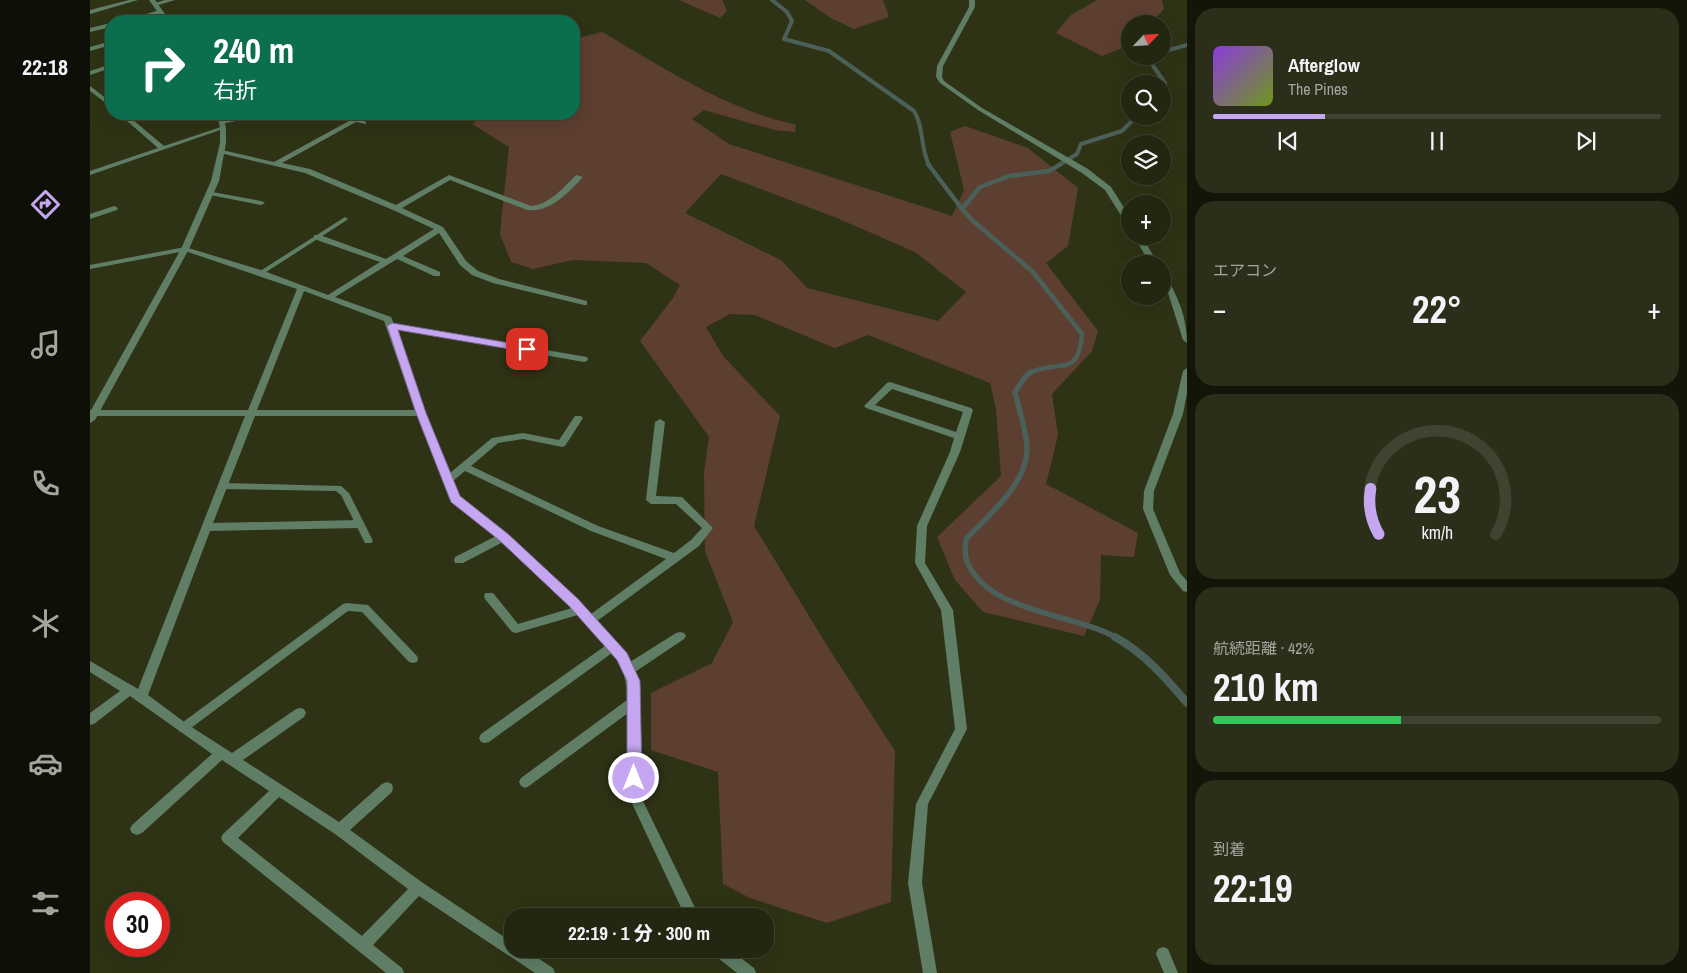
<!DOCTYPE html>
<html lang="ja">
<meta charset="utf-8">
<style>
:root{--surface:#232610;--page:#2b2e19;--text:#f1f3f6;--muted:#a3a59f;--line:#404330;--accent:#c5a6f0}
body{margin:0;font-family:"Archivo Narrow","Noto Sans JP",sans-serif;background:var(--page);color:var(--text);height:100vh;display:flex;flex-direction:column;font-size:19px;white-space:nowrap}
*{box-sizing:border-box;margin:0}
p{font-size:16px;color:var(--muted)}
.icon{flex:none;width:28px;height:28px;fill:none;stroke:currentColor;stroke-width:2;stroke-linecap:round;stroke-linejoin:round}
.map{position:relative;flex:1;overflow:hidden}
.panel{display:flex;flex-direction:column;gap:8px;padding:8px;background:#131509;width:500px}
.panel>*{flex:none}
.guide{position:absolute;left:15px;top:15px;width:475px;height:105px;border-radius:20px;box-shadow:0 5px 20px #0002,0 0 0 1px var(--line);background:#0b6e4f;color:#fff;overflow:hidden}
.needle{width:32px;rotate:65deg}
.tools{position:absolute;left:1031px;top:15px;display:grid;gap:10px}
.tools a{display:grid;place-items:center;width:50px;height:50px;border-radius:50%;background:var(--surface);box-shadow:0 5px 20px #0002,0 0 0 1px var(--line);font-size:25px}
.speed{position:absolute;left:15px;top:892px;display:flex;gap:10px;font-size:25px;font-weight:700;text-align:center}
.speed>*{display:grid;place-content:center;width:65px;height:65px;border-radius:50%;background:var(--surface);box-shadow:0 5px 20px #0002,0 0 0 1px var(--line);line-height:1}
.speed .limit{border:8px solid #d22;background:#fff;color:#111}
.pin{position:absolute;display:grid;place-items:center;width:42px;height:42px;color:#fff;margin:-21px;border-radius:10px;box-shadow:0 2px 8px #0006}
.me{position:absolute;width:55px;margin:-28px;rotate:0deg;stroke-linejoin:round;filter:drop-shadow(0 0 4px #0008)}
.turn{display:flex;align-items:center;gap:18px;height:105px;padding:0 25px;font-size:22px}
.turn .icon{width:65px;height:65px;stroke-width:2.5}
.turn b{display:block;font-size:35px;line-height:42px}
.big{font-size:38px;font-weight:800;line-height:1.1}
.panel .card{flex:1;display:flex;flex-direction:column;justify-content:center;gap:8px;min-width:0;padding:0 18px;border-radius:20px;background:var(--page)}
.panel .dial{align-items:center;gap:0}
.dial svg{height:130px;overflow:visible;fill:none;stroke:var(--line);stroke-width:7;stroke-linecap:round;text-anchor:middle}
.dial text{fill:var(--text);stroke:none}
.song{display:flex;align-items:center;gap:15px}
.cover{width:60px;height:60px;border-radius:8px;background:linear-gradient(135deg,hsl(270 70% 55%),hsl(80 70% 35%))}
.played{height:5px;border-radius:2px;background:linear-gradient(90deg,var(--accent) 25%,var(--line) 25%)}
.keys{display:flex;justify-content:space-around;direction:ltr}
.heat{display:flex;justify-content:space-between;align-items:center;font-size:28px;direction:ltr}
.charge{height:8px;border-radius:4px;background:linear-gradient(90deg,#34c759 42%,var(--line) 0)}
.trip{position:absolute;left:414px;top:908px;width:270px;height:50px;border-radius:20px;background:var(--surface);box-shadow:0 5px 20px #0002,0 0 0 1px var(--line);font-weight:800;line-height:50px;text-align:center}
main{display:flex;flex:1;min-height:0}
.tabs{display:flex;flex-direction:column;width:90px;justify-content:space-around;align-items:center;background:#0e0f06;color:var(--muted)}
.tabs .icon{width:35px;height:35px}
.tabs .current{color:var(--accent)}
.tabs b{font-size:22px;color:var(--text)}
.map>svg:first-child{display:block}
.green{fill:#5d3f31;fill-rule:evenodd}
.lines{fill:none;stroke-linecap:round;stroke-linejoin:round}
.stream-far3{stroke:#4a6058;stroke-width:4}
.stream-far2{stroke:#4a6058;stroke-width:4.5}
.stream-far1{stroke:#4a6058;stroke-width:5.5}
.stream{stroke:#4a6058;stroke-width:8}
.service{fill:#5f7e65;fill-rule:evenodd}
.minor{fill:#5f7e65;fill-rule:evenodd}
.tertiary{fill:#5f7e65;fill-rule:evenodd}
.route{fill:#c5a6f0;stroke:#806c9c}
</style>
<main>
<nav class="tabs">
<b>22:18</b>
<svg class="icon current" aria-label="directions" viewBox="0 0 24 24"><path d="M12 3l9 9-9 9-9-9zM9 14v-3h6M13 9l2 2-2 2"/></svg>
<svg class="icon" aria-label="music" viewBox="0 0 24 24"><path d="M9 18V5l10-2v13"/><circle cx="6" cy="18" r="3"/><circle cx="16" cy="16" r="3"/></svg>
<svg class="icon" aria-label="phone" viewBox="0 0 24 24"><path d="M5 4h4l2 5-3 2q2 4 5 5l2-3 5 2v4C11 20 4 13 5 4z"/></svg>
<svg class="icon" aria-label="climate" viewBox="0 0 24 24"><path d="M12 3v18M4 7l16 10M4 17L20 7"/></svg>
<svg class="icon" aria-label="car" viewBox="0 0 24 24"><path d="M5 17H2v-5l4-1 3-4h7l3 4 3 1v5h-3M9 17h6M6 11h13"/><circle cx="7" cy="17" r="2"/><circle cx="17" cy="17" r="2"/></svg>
<svg class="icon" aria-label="filters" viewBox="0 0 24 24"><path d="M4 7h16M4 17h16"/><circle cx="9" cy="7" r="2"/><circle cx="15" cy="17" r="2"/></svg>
</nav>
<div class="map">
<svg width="1097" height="973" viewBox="0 0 1097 973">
<rect width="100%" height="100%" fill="#2f3315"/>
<path class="green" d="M 589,0 L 632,0 L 637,11 L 630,18 Z
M 715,0 L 793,0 L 799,17 L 764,29 L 741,18 Z
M 1007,0 L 1072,0 L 1074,9 L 1060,24 L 1040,24 L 1040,45 L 1012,56 L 966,33 L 981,15 Z
M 512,32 C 574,68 635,109 706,125 L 705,132 L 685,130 L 614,110 L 602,119 L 639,144 L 862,216 L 874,190 L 860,132 L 875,126 L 938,148 L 988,188 L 978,246 L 956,263 L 1008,331 L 1002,351 L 962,394 L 968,435 L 956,484 L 1048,533 L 1044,557 L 1011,555 L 1010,600 L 994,636 L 893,612 L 865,580 L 847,537 L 911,476 L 906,409 L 900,383 L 778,335 L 745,348 L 665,315 L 640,314 L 616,327 L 633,356 L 690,416 L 664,526 L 736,644 L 805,751 L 801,902 L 737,923 L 660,898 L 633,884 L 628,772 L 561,750 L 561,693 L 622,663 L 643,622 L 615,551 L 614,472 L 619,437 L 550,341 L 583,298 L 590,285 L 556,263 L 483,260 L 443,269 L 421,262 L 410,234 L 419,147 L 382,124 L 397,114 L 484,114 L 484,39 ZM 631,174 L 747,218 L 825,252 L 876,292 L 848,321 L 717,288 L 691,260 L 595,213 Z"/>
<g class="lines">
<path class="stream-far3" d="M 682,0 L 697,12 L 702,21 L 694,39 L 739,51 L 824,111 C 834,126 830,148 839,165
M 1072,52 L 1097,45
M 1062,56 L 1059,60 L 1075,83 L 1072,87
M 969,165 L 987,154 L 991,144 L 1032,131 L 1047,116"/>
<path class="stream-far2" d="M 838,164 L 872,209 L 883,221 L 942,271 L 992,334 C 988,380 969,358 939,373
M 872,209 L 890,187 L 919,176 L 959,171 L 971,164"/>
<path class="stream-far1" d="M 941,372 L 935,377 L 925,392 C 929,410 936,429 937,448 C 938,483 898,516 876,539 C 876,545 874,552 876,558 C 893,613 985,613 1027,638"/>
<path class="stream" d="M 1025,637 C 1054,653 1076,678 1097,703"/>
<path class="service" d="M 255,217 L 258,219 L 257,220 L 173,274 L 171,275 L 167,273 Z
M 132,483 L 251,486 L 259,493 L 283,541 L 281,543 L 275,543 L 251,495 L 246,491 L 132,489 L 128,486 Z
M 256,603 L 278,605 L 327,656 L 328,659 L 327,662 L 323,663 L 319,662 L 272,612 L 258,611 L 97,731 L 93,733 L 89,731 L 88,728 L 89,725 L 253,604 Z"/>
<path class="minor" d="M 39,0 L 48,0 L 0,14 L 0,10 Z
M 75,0 L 85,0 L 65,6 L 62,4 Z
M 879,0 L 885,0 L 885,7 L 853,66 L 852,77 L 854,81 L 892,108 L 998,169 L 1021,187 L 1040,217 L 1040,225 L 1037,225 L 1015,190 L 992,173 L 888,110 L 850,83 L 846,77 L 847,66 L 879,7 Z
M 70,10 L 72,11 L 72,13 L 41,21 L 32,21 Z
M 21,23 L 21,27 L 0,32 L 0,28 Z
M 21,41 L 21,45 L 0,51 L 0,47 Z
M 21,64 L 21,68 L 0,75 L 0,71 Z
M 0,86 L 21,102 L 21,107 L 0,91 Z
M 29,114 L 36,114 L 74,146 L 131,127 L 136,128 L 0,175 L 0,171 L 68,148 Z
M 158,114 L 263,117 L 276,122 L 276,124 L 266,122 L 192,163 L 220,169 L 306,205 L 359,175 L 441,206 C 460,204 473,188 486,175 L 493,177 C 479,192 460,213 437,210 L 360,180 L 312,208 L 353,227 L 376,261 L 388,271 L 409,279 L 497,301 L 497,305 L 494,305 L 403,283 L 382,275 L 370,265 L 349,233 L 313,256 L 350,272 L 350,276 L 344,276 L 307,259 L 245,297 L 301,317 L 304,324 L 497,357 L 498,359 L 497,361 L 494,362 L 306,329 L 336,413 L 360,473 L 402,438 L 433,433 L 469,440 L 485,416 L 491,416 L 493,418 L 475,446 L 472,447 L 433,439 L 408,443 L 381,466 L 508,526 L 584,553 L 601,540 L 612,528 L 586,504 L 561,504 L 556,500 L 565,422 L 570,419 L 575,422 L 566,496 L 592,497 L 623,528 L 609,546 L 507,621 L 536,654 L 540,662 L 586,633 L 590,632 L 594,633 L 596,636 L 594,639 L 545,672 L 549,681 L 551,797 L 609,916 L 595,916 L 539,797 L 538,713 L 439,786 L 435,788 L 431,786 L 429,782 L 431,778 L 537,700 C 537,682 534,667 522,653 L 399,742 L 395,743 L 391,742 L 389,738 L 391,734 L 515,646 L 488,615 L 426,633 L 422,632 L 395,599 L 394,596 L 395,593 L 403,593 L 428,624 L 482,608 L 413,542 L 373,563 L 365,563 L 364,560 L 365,557 L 406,536 L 361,502 L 328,416 L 165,416 L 123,523 L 270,520 L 275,524 L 270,528 L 120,531 L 58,695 L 97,724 L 142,753 L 206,709 L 210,708 L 214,709 L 216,713 L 214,717 L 153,760 L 249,822 L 292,784 L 297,782 L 302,784 L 303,788 L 302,792 L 260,830 L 333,883 L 422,942 L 422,949 L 434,949 L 463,968 L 465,973 L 445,973 L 329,896 L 283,945 L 312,968 L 314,973 L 296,973 L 133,842 L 131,838 L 133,834 L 179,791 L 132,760 L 52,833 L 47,835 L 42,833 L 40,829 L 42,825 L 122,754 L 40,696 L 4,724 L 0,725 L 0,713 L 30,691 L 0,672 L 0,661 L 48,689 L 155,416 L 0,416 L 0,410 L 158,410 L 207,289 L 95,251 L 0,269 L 0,265 L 95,247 L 174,271 L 238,295 L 290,262 L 224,239 L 224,235 L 230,235 L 296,259 L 344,229 L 303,210 L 215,173 L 130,153 L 130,151 L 132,150 L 184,162 L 259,121 L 159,118 L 132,124 L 129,122 ZM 214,291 L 294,321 L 325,410 L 167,410 ZM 375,471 L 501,531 L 576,559 L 501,614 L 487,599 L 418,534 L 369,497 L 363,481 ZM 189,797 L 245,834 L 318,889 L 272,936 L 148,838 Z
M 117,191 L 171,201 L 175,203 L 171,205 L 120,195 L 116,193 Z
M 24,206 L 28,208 L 27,210 L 0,219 L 0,214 Z
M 1044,236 L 1052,236 L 1068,264 L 1060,264 Z
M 1072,275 L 1075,275 C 1088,296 1097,318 1097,343 L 1093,340 L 1078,293 L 1072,284 Z
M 1097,368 L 1097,393 L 1093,414 L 1064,491 L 1063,509 L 1090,573 L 1097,581 L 1097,592 L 1093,591 L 1080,575 L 1053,509 L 1054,491 L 1083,414 L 1093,371 Z
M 800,382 L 881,408 L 883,410 L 870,452 L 837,526 L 835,563 L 863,610 L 877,729 L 838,804 L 832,883 L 847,973 L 833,973 L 818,883 L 826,804 L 865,729 L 851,610 L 825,563 L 827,526 L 860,452 L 864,438 L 776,408 L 774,406 L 797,383 ZM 802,389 L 873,412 L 866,432 L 785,405 Z
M 1073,947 L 1078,949 L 1088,973 L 1074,973 L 1066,954 L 1068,949 Z
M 621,949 L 639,949 L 664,968 L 666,973 L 647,973 L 623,954 Z"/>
<path class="tertiary" d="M 59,0 L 65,0 L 80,21 L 74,21 Z
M 127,114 L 133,114 L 136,128 L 136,143 L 129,181 L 99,249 L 5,420 L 0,423 L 0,412 L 91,249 L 121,181 L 130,143 L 130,128 Z"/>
</g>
<path class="route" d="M 302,323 L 437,346 L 442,349 L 437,352 L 308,330 L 336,413 L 370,496 L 418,534 L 488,599 L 537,653 L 550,681 L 552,778 L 550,783 L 544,785 L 539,783 L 537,778 L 537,681 L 527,660 L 479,606 L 409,540 L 361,502 L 326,413 L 297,326 Z"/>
</svg>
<div class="tools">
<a><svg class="needle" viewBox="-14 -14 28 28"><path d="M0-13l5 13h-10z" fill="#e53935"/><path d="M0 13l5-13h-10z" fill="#a3a59f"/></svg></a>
<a><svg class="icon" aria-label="search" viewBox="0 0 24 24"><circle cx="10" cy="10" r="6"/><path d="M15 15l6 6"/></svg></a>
<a><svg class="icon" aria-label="layers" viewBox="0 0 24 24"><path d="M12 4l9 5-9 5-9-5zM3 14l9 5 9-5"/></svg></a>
<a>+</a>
<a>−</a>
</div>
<div class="speed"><div class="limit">30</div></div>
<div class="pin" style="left:437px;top:349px;background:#d93025"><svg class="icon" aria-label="arrive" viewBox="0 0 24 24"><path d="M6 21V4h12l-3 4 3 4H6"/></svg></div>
<svg class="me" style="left:544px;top:778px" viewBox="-20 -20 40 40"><circle r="17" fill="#c5a6f0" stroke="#fff" stroke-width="3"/><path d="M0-11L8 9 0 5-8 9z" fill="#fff"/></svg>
<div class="trip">22:19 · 1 分 · 300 m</div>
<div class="guide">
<div class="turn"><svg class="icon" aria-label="right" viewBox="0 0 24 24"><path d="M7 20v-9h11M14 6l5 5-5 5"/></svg><div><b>240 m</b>右折</div></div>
</div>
</div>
<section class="panel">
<div class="card">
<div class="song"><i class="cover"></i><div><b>Afterglow</b><p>The Pines</p></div></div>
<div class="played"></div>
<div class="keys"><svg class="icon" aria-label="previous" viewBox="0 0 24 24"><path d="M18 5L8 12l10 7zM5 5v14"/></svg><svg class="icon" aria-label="pause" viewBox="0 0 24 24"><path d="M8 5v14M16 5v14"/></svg><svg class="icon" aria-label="next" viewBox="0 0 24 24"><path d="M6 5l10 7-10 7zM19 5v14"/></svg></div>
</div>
<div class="card"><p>エアコン</p>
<div class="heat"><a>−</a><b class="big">22°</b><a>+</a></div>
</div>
<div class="card dial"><svg viewBox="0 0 100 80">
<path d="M14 69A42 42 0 1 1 86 69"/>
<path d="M14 69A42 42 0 0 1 9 41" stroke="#c5a6f0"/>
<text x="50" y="56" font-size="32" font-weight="700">23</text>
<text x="50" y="72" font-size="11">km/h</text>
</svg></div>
<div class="card"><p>航続距離 · 42%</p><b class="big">210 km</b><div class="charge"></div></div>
<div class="card"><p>到着</p><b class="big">22:19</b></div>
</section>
</main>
